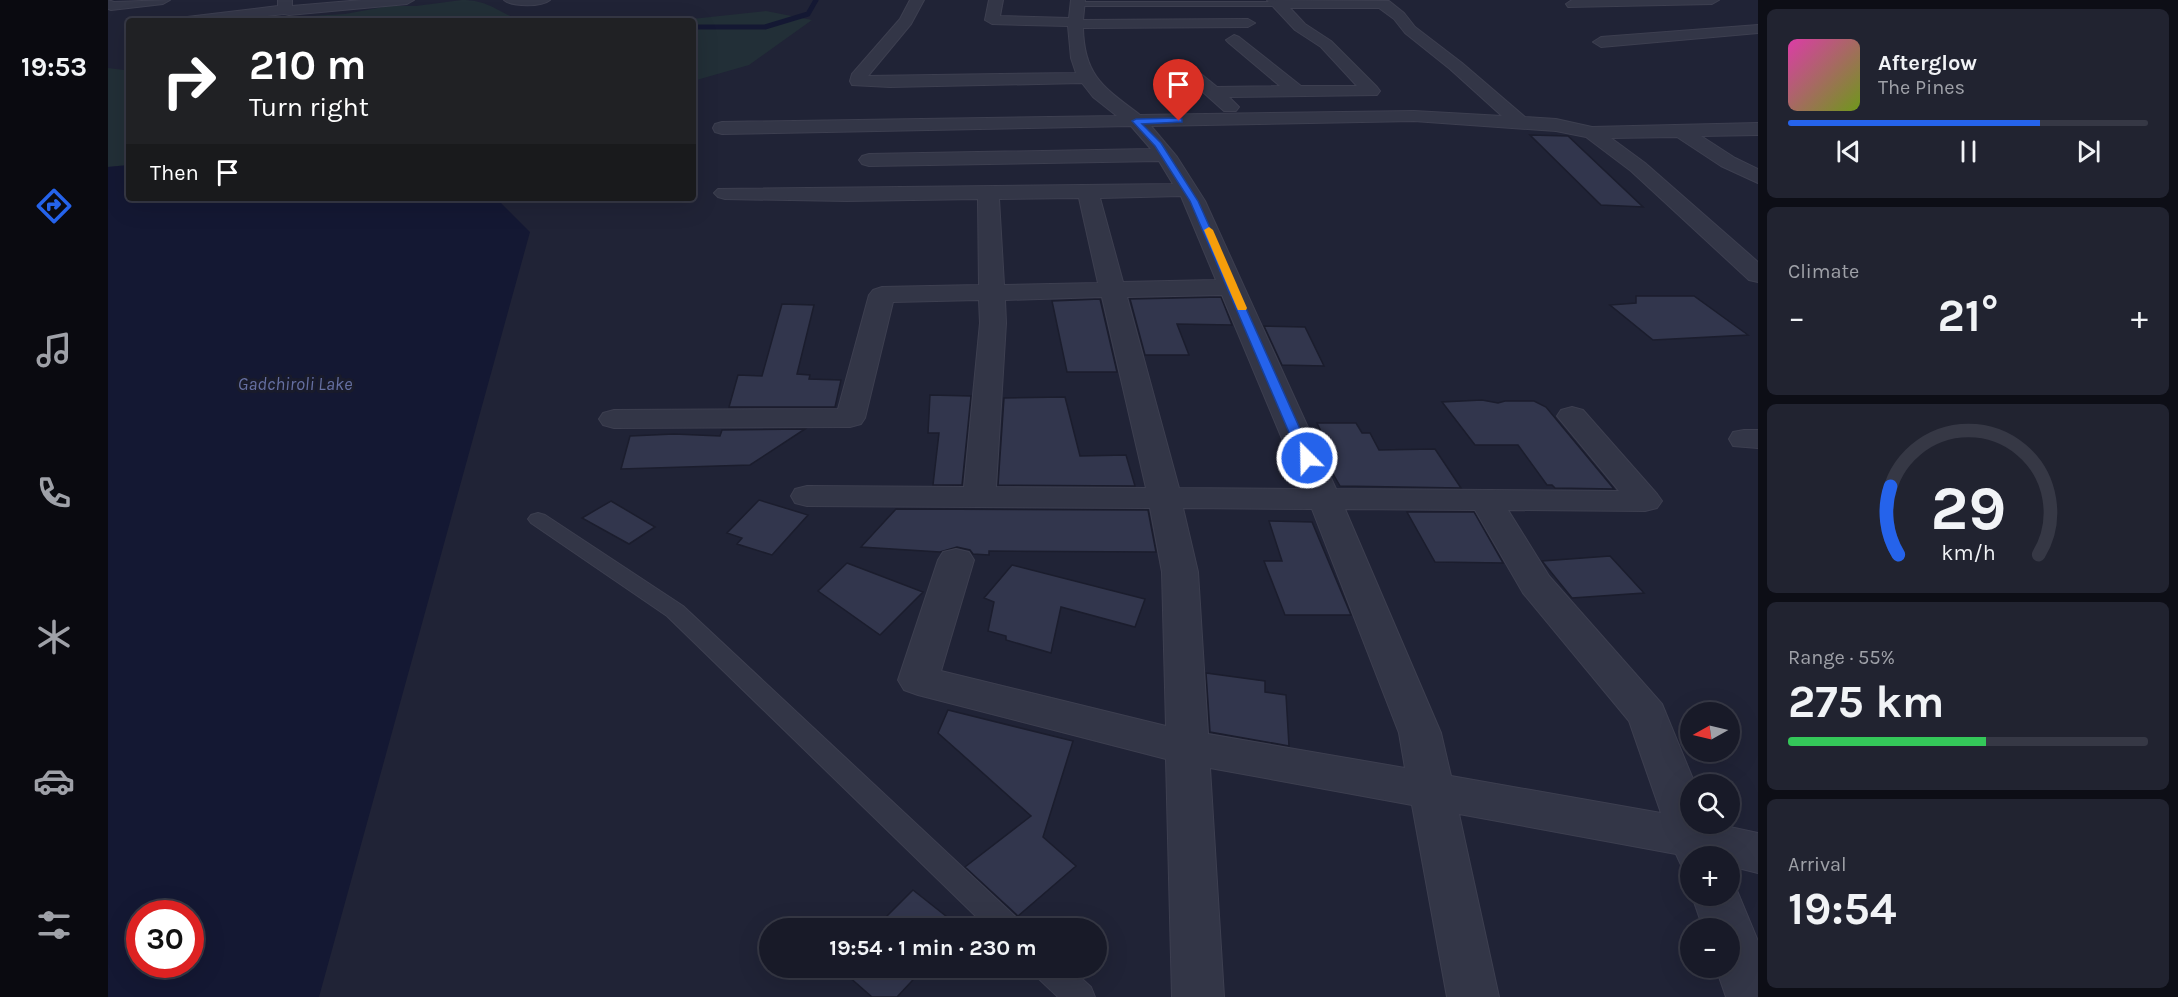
<!DOCTYPE html>
<meta charset="utf-8">
<style>
:root{--surface:#181a28;--page:#212330;--text:#f1f3f6;--muted:#9fa1a8;--line:#363845;--accent:#2563eb}
body{margin:0;font-family:Karla,sans-serif;background:var(--page);color:var(--text);height:100vh;display:flex;flex-direction:column;font-size:22px;white-space:nowrap}
*{box-sizing:border-box;margin:0}
p{font-size:20px;color:var(--muted)}
.icon{flex:none;width:33px;height:33px;fill:none;stroke:currentColor;stroke-width:2;stroke-linecap:round;stroke-linejoin:round}
.map{position:relative;flex:1;overflow:hidden}
.details{display:flex;flex-direction:column;gap:9px;padding:9px;background:#0d0e16;width:420px}
.details>*{flex:none}
.top-card{position:absolute;left:18px;top:18px;width:570px;height:183px;border-radius:6px;box-shadow:0 6px 24px #0002,0 0 0 2px var(--line);background:#202124;color:#fff;overflow:hidden}
.needle{width:39px;rotate:262deg}
.tools{position:absolute;left:1572px;top:702px;display:grid;gap:12px}
.tools a{display:grid;place-items:center;width:60px;height:60px;border-radius:50%;background:var(--surface);box-shadow:0 6px 24px #0002,0 0 0 2px var(--line);font-size:30px}
.speed{position:absolute;left:18px;top:900px;display:flex;gap:12px;font-size:30px;font-weight:700;text-align:center}
.speed>*{display:grid;place-content:center;width:78px;height:78px;border-radius:50%;background:var(--surface);box-shadow:0 6px 24px #0002,0 0 0 2px var(--line);line-height:1}
.speed .limit{border:9px solid #d22;background:#fff;color:#111}
.pin{position:absolute;display:grid;place-items:center;width:51px;height:51px;color:#fff;margin:-62px -26px;border-radius:50% 50% 50% 0;rotate:-45deg;box-shadow:0 0 6px #0007}
.pin .icon{rotate:45deg}
.me{position:absolute;width:66px;margin:-33px;rotate:337deg;stroke-linejoin:round;filter:drop-shadow(0 0 4px #0008)}
.turn{display:flex;align-items:center;gap:21px;height:126px;padding:0 24px;font-size:27px}
.turn .icon{width:78px;height:78px;stroke-width:2.5}
.turn b{display:block;font-size:42px;line-height:51px}
.then{display:flex;align-items:center;height:57px;padding:0 24px;background:#0003;gap:12px;font-size:22px}
.big{font-size:45px;font-weight:700;line-height:1.1}
.details .widget{flex:1;display:flex;flex-direction:column;justify-content:center;gap:9px;min-width:0;padding:0 21px;border-radius:9px;background:var(--page)}
.details .dial{align-items:center;gap:0}
.dial svg{height:156px;overflow:visible;fill:none;stroke:var(--line);stroke-width:7;stroke-linecap:round;text-anchor:middle}
.dial text{fill:var(--text);stroke:none}
.song{display:flex;align-items:center;gap:18px}
.cover{width:72px;height:72px;border-radius:9px;background:linear-gradient(135deg,hsl(320 70% 55%),hsl(80 70% 35%))}
.played{height:6px;border-radius:3px;background:linear-gradient(90deg,var(--accent) 70%,var(--line) 70%)}
.keys{display:flex;justify-content:space-around;direction:ltr}
.heat{display:flex;justify-content:space-between;align-items:center;font-size:33px;direction:ltr}
.charge{height:9px;border-radius:4px;background:linear-gradient(90deg,#34c759 55%,var(--line) 0)}
.trip{position:absolute;left:651px;top:918px;width:348px;height:60px;border-radius:30px;background:var(--surface);box-shadow:0 6px 24px #0002,0 0 0 2px var(--line);font-weight:700;line-height:60px;text-align:center}
main{display:flex;flex:1;min-height:0}
.dock{display:flex;flex-direction:column;width:108px;justify-content:space-around;align-items:center;background:#0a0a10;color:var(--muted)}
.dock .icon{width:42px;height:42px}
.dock .active{color:var(--accent)}
.dock b{font-size:27px;color:var(--text)}
.map>svg:first-child{display:block}
.green{fill:#222f37}
.water{fill:#141833;fill-rule:evenodd}
.lines{fill:none;stroke-linecap:round;stroke-linejoin:round}
.stream{stroke:#141833;stroke-width:5}
.building{fill:#32364d;stroke:#1b1d2d;stroke-width:1.5}
.lane-casing{stroke:#3d3f50;stroke-width:2}
.street-casing{stroke:#3d3f50;stroke-width:2}
.lane{fill:#333647;fill-rule:evenodd}
.street{fill:#333647;fill-rule:evenodd}
.route{fill:#2563eb;stroke:#184099;stroke-width:1.5}
.slow{fill:#f59e0b}
.labels{text-anchor:middle;dominant-baseline:central;stroke-width:6;stroke-linejoin:round;paint-order:stroke}
.water-label{font-size:18px;font-style:italic;fill:#6670a3;stroke:#191b2b}
</style>
<main>
<nav class="dock">
<b>19:53</b>
<svg class="icon active" aria-label="directions" viewBox="0 0 24 24"><path d="M12 3l9 9-9 9-9-9zM9 14v-3h6M13 9l2 2-2 2"/></svg>
<svg class="icon" aria-label="music" viewBox="0 0 24 24"><path d="M9 18V5l10-2v13"/><circle cx="6" cy="18" r="3"/><circle cx="16" cy="16" r="3"/></svg>
<svg class="icon" aria-label="phone" viewBox="0 0 24 24"><path d="M5 4h4l2 5-3 2q2 4 5 5l2-3 5 2v4C11 20 4 13 5 4z"/></svg>
<svg class="icon" aria-label="climate" viewBox="0 0 24 24"><path d="M12 3v18M4 7l16 10M4 17L20 7"/></svg>
<svg class="icon" aria-label="car" viewBox="0 0 24 24"><path d="M5 17H2v-5l4-1 3-4h7l3 4 3 1v5h-3M9 17h6M6 11h13"/><circle cx="7" cy="17" r="2"/><circle cx="17" cy="17" r="2"/></svg>
<svg class="icon" aria-label="filters" viewBox="0 0 24 24"><path d="M4 7h16M4 17h16"/><circle cx="9" cy="7" r="2"/><circle cx="15" cy="17" r="2"/></svg>
</nav>
<div class="map">
<svg width="1650" height="997" viewBox="0 0 1650 997">
<rect width="100%" height="100%" fill="#202336"/>
<path class="green" d="M 354,0 C 382,0 390,13 415,21 L 186,21 L 203,16 L 237,14 L 281,6 L 308,6 Z
M 658,11 L 704,20 L 641,65 L 585,81 L 585,21 L 565,21 Z
M 0,68 L 16,70 L 21,74 L 21,165 L 0,167 Z"/>
<path class="water" d="M 21,165 L 21,198 L 388,198 L 422,232 L 211,997 L 0,997 L 0,167 ZM 32,914 L 82,914 L 82,964 L 32,964 Z"/>
<g class="lines">
<path class="stream" d="M 585,27 L 657,27 L 700,14 L 708,0"/>
</g>
<path class="building" d="M 1422,135 L 1460,136 L 1535,207 L 1493,205 Z
M 1528,296 L 1586,296 L 1640,335 L 1545,340 L 1502,305 L 1528,303 Z
M 1113,297 L 1124,325 L 1069,324 L 1081,355 L 1037,355 L 1022,299 Z
M 992,299 L 1009,372 L 959,372 L 944,301 Z
M 674,304 L 706,305 L 689,374 L 702,375 L 701,379 L 733,380 L 727,407 L 621,407 L 630,375 L 654,376 Z
M 1156,326 L 1197,327 L 1216,366 L 1174,365 Z
M 822,395 L 863,396 L 854,485 L 825,485 L 831,433 L 820,433 Z
M 957,397 L 972,456 L 1018,455 L 1027,486 L 890,485 L 896,398 Z
M 1374,400 L 1390,403 L 1397,401 L 1426,401 L 1438,407 L 1506,489 L 1447,488 L 1444,485 L 1439,485 L 1410,445 L 1367,445 L 1334,402 Z
M 1209,423 L 1248,423 L 1254,433 L 1262,433 L 1271,450 L 1327,449 L 1353,488 L 1232,486 L 1216,458 L 1220,458 L 1215,451 L 1222,450 Z
M 697,429 L 642,465 L 513,469 L 522,436 L 566,434 L 612,436 L 614,430 Z
M 651,500 L 700,515 L 664,555 L 629,544 L 634,538 L 619,533 Z
M 503,501 L 547,527 L 521,544 L 474,518 Z
M 788,509 L 1040,510 L 1048,552 L 881,551 L 881,555 L 865,554 L 862,550 L 849,547 L 832,552 L 753,547 Z
M 1299,512 L 1366,512 L 1395,563 L 1327,562 Z
M 1161,521 L 1204,522 L 1243,615 L 1177,615 L 1156,561 L 1174,561 Z
M 1502,556 L 1536,593 L 1464,598 L 1434,561 Z
M 739,563 L 815,592 L 772,635 L 710,591 Z
M 904,565 L 1037,599 L 1027,627 L 953,607 L 943,653 L 898,640 L 898,636 L 880,631 L 886,602 L 876,598 Z
M 1098,673 L 1157,681 L 1157,692 L 1178,695 L 1181,746 L 1102,732 Z
M 840,710 L 965,741 L 935,837 L 968,866 L 910,916 L 857,867 L 923,816 L 830,733 Z
M 805,890 L 853,928 L 767,928 Z
M 731,968 L 816,968 L 789,997 L 764,997 Z"/>
<g class="lines">
<g class="lane-casing">
<path id="lane" d="M 970,2 L 1169,2 L 1173,4 L 1169,6 L 967,6 L 966,4 Z
M 430,513 L 437,515 L 575,606 L 910,919 L 914,928 L 880,928 L 559,616 L 423,523 L 420,519 L 423,515 Z
M 926,968 L 962,968 L 983,987 L 987,997 L 950,997 L 930,978 Z"/>
</g>
<g class="street-casing">
<path id="street" d="M 0,0 L 6,2 L 62,0 L 55,4 L 3,10 L 0,9 Z
M 170,0 L 184,0 L 184,6 L 254,0 L 306,0 L 299,4 L 181,15 L 176,14 L 115,21 L 72,21 L 79,17 L 170,6 Z
M 396,0 L 442,0 C 434,7 404,7 396,0 Z
M 802,0 L 816,0 L 803,24 L 760,76 L 968,73 L 963,58 L 960,26 L 884,24 L 877,20 L 881,0 L 895,0 L 892,16 L 961,18 L 963,0 L 977,0 L 975,20 L 1140,19 L 1147,23 L 1140,27 L 975,28 C 976,77 997,88 1032,115 L 1306,111 L 1394,116 L 1342,69 L 1297,33 L 1286,19 L 1271,8 L 1182,8 L 1197,24 L 1223,41 L 1269,87 L 1272,91 L 1269,95 L 1121,97 L 1131,107 L 1128,111 L 1116,111 L 1068,68 L 1076,63 L 1082,65 L 1109,87 L 1172,86 L 1121,43 L 1118,40 L 1126,35 L 1131,37 L 1193,86 L 1249,86 L 1213,47 L 1187,30 L 1159,0 L 1281,1 L 1296,13 L 1307,27 L 1354,63 L 1417,117 L 1448,119 L 1484,127 L 1650,123 L 1650,135 L 1593,136 L 1627,158 L 1650,169 L 1650,183 L 1613,166 L 1569,137 L 1503,138 L 1537,163 L 1650,262 L 1650,282 L 1641,280 L 1523,171 L 1478,137 L 1448,131 L 1306,121 L 1043,126 L 1069,157 L 1097,201 L 1228,489 L 1511,491 L 1449,416 L 1453,410 L 1464,407 L 1475,410 L 1549,494 L 1554,501 L 1549,508 L 1537,511 L 1400,510 L 1441,576 L 1554,704 L 1587,784 L 1582,784 L 1582,824 L 1608,824 L 1650,833 L 1650,873 L 1622,866 L 1622,856 L 1582,856 L 1582,872 L 1575,869 L 1568,854 L 1351,814 L 1391,997 L 1339,997 L 1304,805 L 1102,768 L 1116,997 L 1064,997 L 1058,759 L 810,695 L 796,690 L 790,680 L 830,560 L 835,552 L 848,549 L 861,552 L 866,560 L 833,671 L 1058,726 L 1054,572 L 1042,508 L 699,506 L 687,503 L 683,496 L 687,489 L 699,486 L 856,487 L 872,323 L 871,300 L 785,302 L 757,418 L 753,424 L 742,427 L 506,428 L 495,425 L 491,419 L 495,413 L 506,410 L 730,409 L 761,295 L 765,290 L 774,287 L 871,285 L 870,199 L 739,201 L 617,199 L 610,197 L 606,193 L 610,189 L 1065,184 L 1051,161 L 761,166 L 754,164 L 751,160 L 754,156 L 761,154 L 1043,149 L 1023,126 L 614,134 L 607,132 L 605,128 L 607,124 L 614,122 L 1009,116 L 985,97 L 974,83 L 782,87 L 744,85 L 742,81 L 744,74 L 792,19 ZM 1073,196 L 1108,280 L 1015,282 L 992,198 ZM 971,198 L 990,283 L 896,285 L 891,199 ZM 1114,295 L 1195,489 L 1071,488 L 1019,297 ZM 994,297 L 1038,488 L 888,487 L 898,323 L 897,300 ZM 1075,508 L 1204,509 L 1291,733 L 1297,768 L 1100,734 L 1090,572 ZM 1237,509 L 1367,510 L 1415,593 L 1521,721 L 1553,813 L 1343,776 L 1333,733 Z
M 1464,0 L 1611,0 L 1604,4 L 1460,7 L 1458,4 Z
M 1650,25 L 1650,33 L 1493,47 L 1485,42 L 1493,37 Z
M 1636,430 L 1650,430 L 1650,448 L 1625,446 L 1621,439 L 1625,432 Z
M 1622,880 L 1625,881 L 1650,941 L 1650,997 L 1618,997 L 1608,968 L 1622,968 L 1622,928 L 1595,928 L 1584,896 L 1622,896 Z"/>
</g>
<use href="#lane" class="lane"/>
<use href="#street" class="street"/>
</g>
<path class="route" d="M 1071,118 L 1074,119 L 1074,122 L 1034,124 L 1053,143 L 1090,201 L 1205,458 L 1203,461 L 1194,461 L 1192,458 L 1082,201 L 1047,146 L 1024,121 L 1028,119 Z"/>
<path class="slow" d="M 1101,227 L 1105,230 L 1139,308 L 1138,310 L 1130,310 L 1129,308 L 1096,230 Z"/>
<g class="labels">
<g class="water-label">
<text x="187" y="384">Gadchiroli Lake</text>
</g>
</g>
</svg>
<div class="tools">
<a><svg class="needle" viewBox="-14 -14 28 28"><path d="M0-13l5 13h-10z" fill="#e53935"/><path d="M0 13l5-13h-10z" fill="#9fa1a8"/></svg></a>
<a><svg class="icon" aria-label="search" viewBox="0 0 24 24"><circle cx="10" cy="10" r="6"/><path d="M15 15l6 6"/></svg></a>
<a>+</a>
<a>−</a>
</div>
<div class="speed"><div class="limit">30</div></div>
<div class="pin" style="left:1071px;top:121px;background:#d93025"><svg class="icon" aria-label="arrive" viewBox="0 0 24 24"><path d="M6 21V4h12l-3 4 3 4H6"/></svg></div>
<svg class="me" style="left:1199px;top:458px" viewBox="-20 -20 40 40"><circle r="17" fill="#2563eb" stroke="#fff" stroke-width="3"/><path d="M0-11L8 9 0 5-8 9z" fill="#fff"/></svg>
<div class="trip">19:54 · 1 min · 230 m</div>
<div class="top-card">
<div class="turn"><svg class="icon" aria-label="right" viewBox="0 0 24 24"><path d="M7 20v-9h11M14 6l5 5-5 5"/></svg><div><b>210 m</b>Turn right</div></div>
<div class="then">Then<svg class="icon" aria-label="arrive" viewBox="0 0 24 24"><path d="M6 21V4h12l-3 4 3 4H6"/></svg></div>
</div>
</div>
<section class="details">
<div class="widget">
<div class="song"><i class="cover"></i><div><b>Afterglow</b><p>The Pines</p></div></div>
<div class="played"></div>
<div class="keys"><svg class="icon" aria-label="previous" viewBox="0 0 24 24"><path d="M18 5L8 12l10 7zM5 5v14"/></svg><svg class="icon" aria-label="pause" viewBox="0 0 24 24"><path d="M8 5v14M16 5v14"/></svg><svg class="icon" aria-label="next" viewBox="0 0 24 24"><path d="M6 5l10 7-10 7zM19 5v14"/></svg></div>
</div>
<div class="widget"><p>Climate</p>
<div class="heat"><a>−</a><b class="big">21°</b><a>+</a></div>
</div>
<div class="widget dial"><svg viewBox="0 0 100 80">
<path d="M14 69A42 42 0 1 1 86 69"/>
<path d="M14 69A42 42 0 0 1 10 34" stroke="#2563eb"/>
<text x="50" y="56" font-size="32" font-weight="700">29</text>
<text x="50" y="72" font-size="11">km/h</text>
</svg></div>
<div class="widget"><p>Range · 55%</p><b class="big">275 km</b><div class="charge"></div></div>
<div class="widget"><p>Arrival</p><b class="big">19:54</b></div>
</section>
</main>
